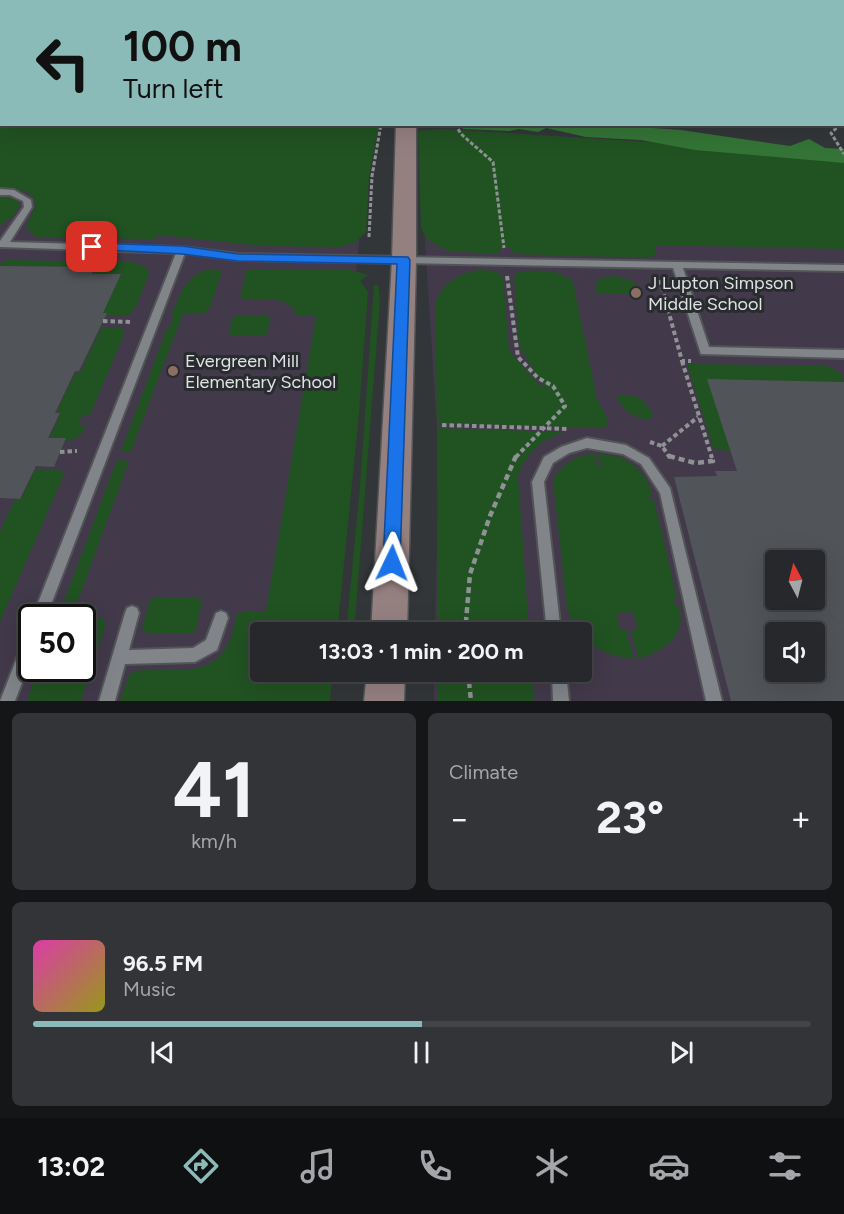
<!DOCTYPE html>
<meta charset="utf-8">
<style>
:root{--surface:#26282b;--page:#323437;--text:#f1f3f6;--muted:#a4a6a9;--line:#424447;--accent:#8bbbb9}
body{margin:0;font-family:Figtree,sans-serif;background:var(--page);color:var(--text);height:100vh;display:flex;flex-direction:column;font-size:22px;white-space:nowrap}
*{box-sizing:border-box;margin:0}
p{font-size:20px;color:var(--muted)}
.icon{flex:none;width:33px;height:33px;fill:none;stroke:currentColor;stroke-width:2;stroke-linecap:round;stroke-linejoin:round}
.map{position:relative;height:701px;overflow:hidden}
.details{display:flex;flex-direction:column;gap:12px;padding:12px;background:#151618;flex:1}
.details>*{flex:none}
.banner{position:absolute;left:0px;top:0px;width:844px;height:126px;box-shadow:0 6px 24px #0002,0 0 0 2px var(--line);background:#8bbbb9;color:#111;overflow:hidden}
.needle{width:39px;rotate:353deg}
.tools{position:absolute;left:765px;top:550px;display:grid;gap:12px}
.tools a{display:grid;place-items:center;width:60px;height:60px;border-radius:6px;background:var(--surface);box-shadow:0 6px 24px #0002,0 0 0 2px var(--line);font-size:30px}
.speed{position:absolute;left:18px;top:604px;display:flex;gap:12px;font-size:30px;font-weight:700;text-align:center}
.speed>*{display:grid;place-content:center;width:78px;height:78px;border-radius:50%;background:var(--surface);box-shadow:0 6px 24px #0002,0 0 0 2px var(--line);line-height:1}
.speed .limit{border:3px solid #111;border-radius:9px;background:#fff;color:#111}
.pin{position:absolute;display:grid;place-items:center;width:51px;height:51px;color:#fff;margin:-26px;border-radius:12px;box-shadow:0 3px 9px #0006}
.me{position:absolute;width:66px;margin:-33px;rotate:2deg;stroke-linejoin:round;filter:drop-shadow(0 0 4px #0008)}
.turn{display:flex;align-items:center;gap:21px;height:126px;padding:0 24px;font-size:27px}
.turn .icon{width:78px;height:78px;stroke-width:2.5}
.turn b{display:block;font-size:42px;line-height:51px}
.big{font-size:45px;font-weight:700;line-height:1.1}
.details .tile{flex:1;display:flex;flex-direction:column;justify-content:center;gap:9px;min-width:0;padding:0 21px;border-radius:9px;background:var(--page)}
.details .dial{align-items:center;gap:0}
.dial b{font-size:78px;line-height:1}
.song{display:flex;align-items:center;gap:18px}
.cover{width:72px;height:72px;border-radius:9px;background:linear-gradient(135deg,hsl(320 70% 55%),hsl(60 70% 35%))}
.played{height:6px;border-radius:3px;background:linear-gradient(90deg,var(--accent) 50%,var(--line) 50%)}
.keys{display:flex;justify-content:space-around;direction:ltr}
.heat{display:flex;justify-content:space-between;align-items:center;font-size:33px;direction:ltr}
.details .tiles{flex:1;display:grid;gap:12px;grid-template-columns:1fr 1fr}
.tile:last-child{grid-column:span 2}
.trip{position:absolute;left:250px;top:622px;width:342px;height:60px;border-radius:6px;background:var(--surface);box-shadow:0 6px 24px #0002,0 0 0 2px var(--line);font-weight:700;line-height:60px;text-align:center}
.tab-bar{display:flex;height:96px;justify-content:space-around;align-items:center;background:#0f1011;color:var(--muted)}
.tab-bar .icon{width:42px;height:42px}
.tab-bar .on{color:var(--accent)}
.tab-bar b{font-size:27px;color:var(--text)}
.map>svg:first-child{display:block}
.education{fill:#42394a;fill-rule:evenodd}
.green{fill:#215222}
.forest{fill:#347436}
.building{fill:#515458;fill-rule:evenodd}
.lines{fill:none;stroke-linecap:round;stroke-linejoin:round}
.service-casing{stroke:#525457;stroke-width:4}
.minor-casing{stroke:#525457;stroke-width:2}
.secondary-casing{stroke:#525457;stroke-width:3}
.path-far2{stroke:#8f9294;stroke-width:3;stroke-dasharray:4 2;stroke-linecap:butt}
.path-far1{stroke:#8f9294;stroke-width:4;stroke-dasharray:4.5 3;stroke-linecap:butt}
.path{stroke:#8f9294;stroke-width:4.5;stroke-dasharray:6 4;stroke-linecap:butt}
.service{fill:#818488;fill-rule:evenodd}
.minor{fill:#818488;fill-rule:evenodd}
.secondary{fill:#958080;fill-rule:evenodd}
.route{fill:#1a73e8;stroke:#114b97;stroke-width:1.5}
.education-dot{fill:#8d6e63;stroke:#292c2f;stroke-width:2}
.labels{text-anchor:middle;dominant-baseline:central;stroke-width:6;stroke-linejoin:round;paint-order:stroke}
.poi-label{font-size:18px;fill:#e0e2e4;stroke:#292c2f;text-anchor:start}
</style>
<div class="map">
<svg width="844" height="701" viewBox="0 0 844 701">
<rect width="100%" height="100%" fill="#333639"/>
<path class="education" d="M 0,73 L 2,124 L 371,125 L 319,633 L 261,633 L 261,672 L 312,701 L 0,701 ZM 32,618 L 82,618 L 82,669 L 32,669 Z
M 441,129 L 761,149 L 844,162 L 844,701 L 434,701 L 434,672 L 582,672 L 582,633 L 435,633 L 439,460 L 418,131 ZM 776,561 L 814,561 L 814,600 L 776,600 ZM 776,633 L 814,633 L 814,672 L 776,672 Z"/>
<path class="green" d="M 0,73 L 2,124 L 379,125 L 369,176 L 366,232 L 354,243 L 338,247 L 260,246 L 170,236 L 156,236 L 155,239 L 143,239 L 39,237 L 33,235 L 26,227 L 35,207 L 34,197 L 24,191 L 0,187 Z
M 441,129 L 761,149 L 844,162 L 844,249 L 654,245 L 657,254 L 649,258 L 514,254 L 511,248 L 501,248 L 498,254 L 449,251 L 430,241 L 424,234 L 421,227 L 418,131 Z
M 0,194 L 14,197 L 20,205 L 14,216 L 0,225 Z
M 7,260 L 68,261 L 71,264 L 70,267 L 0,266 L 0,263 Z
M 85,261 L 133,262 L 146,267 L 149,274 L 134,311 L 126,315 L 106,315 L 107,313 L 103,313 L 121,274 L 92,274 L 95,267 L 77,267 Z
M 210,269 L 222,271 L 210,308 L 205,313 L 183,314 L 131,451 L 121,451 L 168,326 L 171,325 L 174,317 L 171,317 C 180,295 184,276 210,269 Z
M 249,269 L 351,270 L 368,275 L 360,281 L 368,292 L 359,413 L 337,633 L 261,633 L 261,672 L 333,672 L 330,701 L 120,701 L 127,680 L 133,671 C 182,666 226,685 236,615 L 244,611 L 266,611 L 316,316 L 297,315 C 286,292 260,302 240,298 L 246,272 Z
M 479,270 L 496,271 L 503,277 L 509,351 L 538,383 L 547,389 L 538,378 L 519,345 L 514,278 L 519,271 C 537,271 559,268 573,282 L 597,399 L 608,420 L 605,428 L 437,423 L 435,306 C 441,282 457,275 479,270 Z
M 614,276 L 633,281 L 642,294 L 596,293 L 597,281 L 602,278 Z
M 374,285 L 378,285 L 380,300 L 354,633 L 346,633 L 360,487 Z
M 235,316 L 268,316 L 270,318 L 268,333 L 264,336 L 229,335 L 232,319 Z
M 101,328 L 121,328 L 125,332 L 90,415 L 82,416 L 78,425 L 86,426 C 82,434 76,441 65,441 L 66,437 L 50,437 L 61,412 L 56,412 L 75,374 L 80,373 Z
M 687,364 L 828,366 L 840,373 L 844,382 L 708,379 L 731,452 L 713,448 Z
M 616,395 C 637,395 642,396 653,414 L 649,420 C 632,416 623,412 616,395 Z
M 437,428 L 564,432 C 541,440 527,452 518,475 L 529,633 L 438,633 Z
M 594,454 L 598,466 L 602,466 L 597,454 C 625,454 645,468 652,494 L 649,495 L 650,500 L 654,500 L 677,598 L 673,599 L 674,604 L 678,605 C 689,635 662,652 638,659 L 631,630 L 638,629 L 633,612 L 616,613 L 620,630 L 626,629 L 634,659 C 597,655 581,641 567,609 L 553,480 C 561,464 576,455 594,454 Z
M 117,460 L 129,461 L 72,617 L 99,618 L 103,619 L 106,624 L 81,701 L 27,701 L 38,669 L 82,669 L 82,618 L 61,618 L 66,605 L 63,604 Z
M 35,469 L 58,469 L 64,474 L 0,622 L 0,531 L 15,500 L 21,499 Z
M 198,597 L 202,602 L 196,629 L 192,634 L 150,634 L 143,631 L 142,628 L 150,600 L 153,598 Z
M 438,672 L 532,672 L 534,701 L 437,701 Z"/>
<path class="forest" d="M 594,124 L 681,130 L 790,146 L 809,139 L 825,148 L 844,149 L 844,163 L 695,150 L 641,140 L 586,137 L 546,128 L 538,132 L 519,129 L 509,131 L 463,129 L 461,125 Z"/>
<path class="building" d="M 0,266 L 95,267 L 92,274 L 121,274 L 103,313 L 107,313 L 79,371 L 75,371 L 55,413 L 60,413 L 48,438 L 66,438 L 54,467 L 36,466 L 20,499 L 0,498 Z
M 707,379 L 844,382 L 844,701 L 731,701 L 674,477 L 717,476 L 715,471 L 737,471 ZM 776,561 L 814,561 L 814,600 L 776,600 ZM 776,633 L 814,633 L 814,672 L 776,672 Z"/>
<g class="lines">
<g class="service-casing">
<path id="service" d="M 0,189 L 14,190 L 31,200 L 32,207 L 10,242 L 182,247 L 238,254 L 844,265 L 844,271 L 683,268 L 709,347 L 844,350 L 844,358 L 701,354 L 673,268 L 238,260 L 185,253 L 46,618 L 32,618 L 176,253 L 0,247 L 0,241 L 24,207 L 23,201 L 10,195 L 0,195 Z
M 587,438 L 626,445 L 649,458 L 670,488 L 722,701 L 706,701 L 660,493 L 641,464 L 623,454 L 587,448 L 569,453 L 553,463 L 544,482 L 561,633 L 547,633 L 532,482 L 544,457 L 561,447 Z
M 132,606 L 137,608 L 139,613 L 129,650 L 193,648 L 206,640 L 216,613 L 221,611 L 226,613 L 228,618 L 217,650 L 195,662 L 125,664 L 115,701 L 99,701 L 125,613 L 127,608 Z
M 32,630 L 32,657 L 15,701 L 0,701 L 27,632 Z
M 552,672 L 566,672 L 569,701 L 553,701 Z"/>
</g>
<g class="minor-casing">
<path id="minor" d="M 761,0 L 771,0 L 772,2 L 761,2 Z
M 843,5 L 844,5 L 844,11 L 843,11 Z
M 843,69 L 844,70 L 844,78 L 843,77 Z"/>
</g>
<g class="secondary-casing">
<path id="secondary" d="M 400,0 L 414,0 L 414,2 L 400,2 Z
M 396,124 L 416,124 L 416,260 L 407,633 L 371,633 L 392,260 Z
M 367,672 L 405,672 L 404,701 L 364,701 Z"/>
</g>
<path class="path-far2" d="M 455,124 L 461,134 L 493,162 L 504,248
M 841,124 L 831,133 L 844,154
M 369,237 L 372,176 L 381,124"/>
<path class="path-far1" d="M 507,276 L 518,357 L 538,378 L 553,386 L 565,406 L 515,458
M 660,280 L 682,361 L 691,361
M 103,321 L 132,322
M 682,361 L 712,458
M 442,425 L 569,429
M 650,442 L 662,446 L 670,458
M 662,446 L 698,417
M 60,452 L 77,451"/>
<path class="path" d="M 669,456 L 695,463 L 713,461 L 711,456
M 465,633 L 470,574 L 490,516 L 516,456
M 468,672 L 471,701"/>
<use href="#service" class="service"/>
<use href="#minor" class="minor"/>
<use href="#secondary" class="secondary"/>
</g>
<path class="route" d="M 92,243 L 182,246 L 238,254 L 408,257 L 410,260 L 400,563 L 398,569 L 392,571 L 385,569 L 383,563 L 397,264 L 238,261 L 182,254 L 88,249 L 88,244 Z"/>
<g class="education-dot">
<circle cx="636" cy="293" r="6"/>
<circle cx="173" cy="371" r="6"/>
</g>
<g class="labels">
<g class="poi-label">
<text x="648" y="283">J Lupton Simpson<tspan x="648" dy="21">Middle School</tspan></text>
<text x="185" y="361">Evergreen Mill<tspan x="185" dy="21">Elementary School</tspan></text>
</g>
</g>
</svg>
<div class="tools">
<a><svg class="needle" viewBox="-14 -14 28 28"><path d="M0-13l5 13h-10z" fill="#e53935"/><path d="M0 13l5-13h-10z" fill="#a4a6a9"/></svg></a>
<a><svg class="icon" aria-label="sound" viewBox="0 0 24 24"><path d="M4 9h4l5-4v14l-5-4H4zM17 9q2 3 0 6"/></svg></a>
</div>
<div class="speed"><div class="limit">50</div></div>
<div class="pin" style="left:92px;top:247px;background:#d93025"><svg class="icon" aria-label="arrive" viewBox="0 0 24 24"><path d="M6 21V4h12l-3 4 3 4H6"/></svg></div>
<svg class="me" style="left:392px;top:563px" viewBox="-20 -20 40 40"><path d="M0-17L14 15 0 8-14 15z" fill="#1a73e8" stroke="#fff" stroke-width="4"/></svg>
<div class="trip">13:03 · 1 min · 200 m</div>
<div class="banner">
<div class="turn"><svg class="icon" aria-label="left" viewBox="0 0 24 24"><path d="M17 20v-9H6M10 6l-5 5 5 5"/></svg><div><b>100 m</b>Turn left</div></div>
</div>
</div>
<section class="details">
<div class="tiles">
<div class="tile dial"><b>41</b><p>km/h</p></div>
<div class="tile"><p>Climate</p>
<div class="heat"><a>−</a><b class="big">23°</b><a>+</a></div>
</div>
<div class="tile">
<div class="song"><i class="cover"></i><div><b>96.5 FM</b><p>Music</p></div></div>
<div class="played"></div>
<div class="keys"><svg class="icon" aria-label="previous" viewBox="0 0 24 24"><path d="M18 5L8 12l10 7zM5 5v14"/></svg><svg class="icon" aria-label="pause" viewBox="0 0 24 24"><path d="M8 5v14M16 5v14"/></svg><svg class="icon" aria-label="next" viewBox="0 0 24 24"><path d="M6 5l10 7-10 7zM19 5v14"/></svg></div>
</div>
</div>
</section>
<nav class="tab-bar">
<b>13:02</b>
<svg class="icon on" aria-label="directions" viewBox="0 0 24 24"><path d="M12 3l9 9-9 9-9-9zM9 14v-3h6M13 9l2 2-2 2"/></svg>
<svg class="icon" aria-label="music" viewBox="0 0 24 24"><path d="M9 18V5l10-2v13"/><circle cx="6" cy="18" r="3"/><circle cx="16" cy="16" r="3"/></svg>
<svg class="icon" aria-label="phone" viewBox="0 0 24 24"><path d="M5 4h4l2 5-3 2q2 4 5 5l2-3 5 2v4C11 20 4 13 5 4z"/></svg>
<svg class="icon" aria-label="climate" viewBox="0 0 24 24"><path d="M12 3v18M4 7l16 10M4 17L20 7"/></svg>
<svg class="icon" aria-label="car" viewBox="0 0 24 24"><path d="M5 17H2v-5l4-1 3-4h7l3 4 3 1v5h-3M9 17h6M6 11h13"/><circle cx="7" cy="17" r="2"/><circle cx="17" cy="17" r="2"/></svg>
<svg class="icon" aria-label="filters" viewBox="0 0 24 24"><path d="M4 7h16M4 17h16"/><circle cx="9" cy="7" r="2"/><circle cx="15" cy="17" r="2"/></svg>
</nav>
